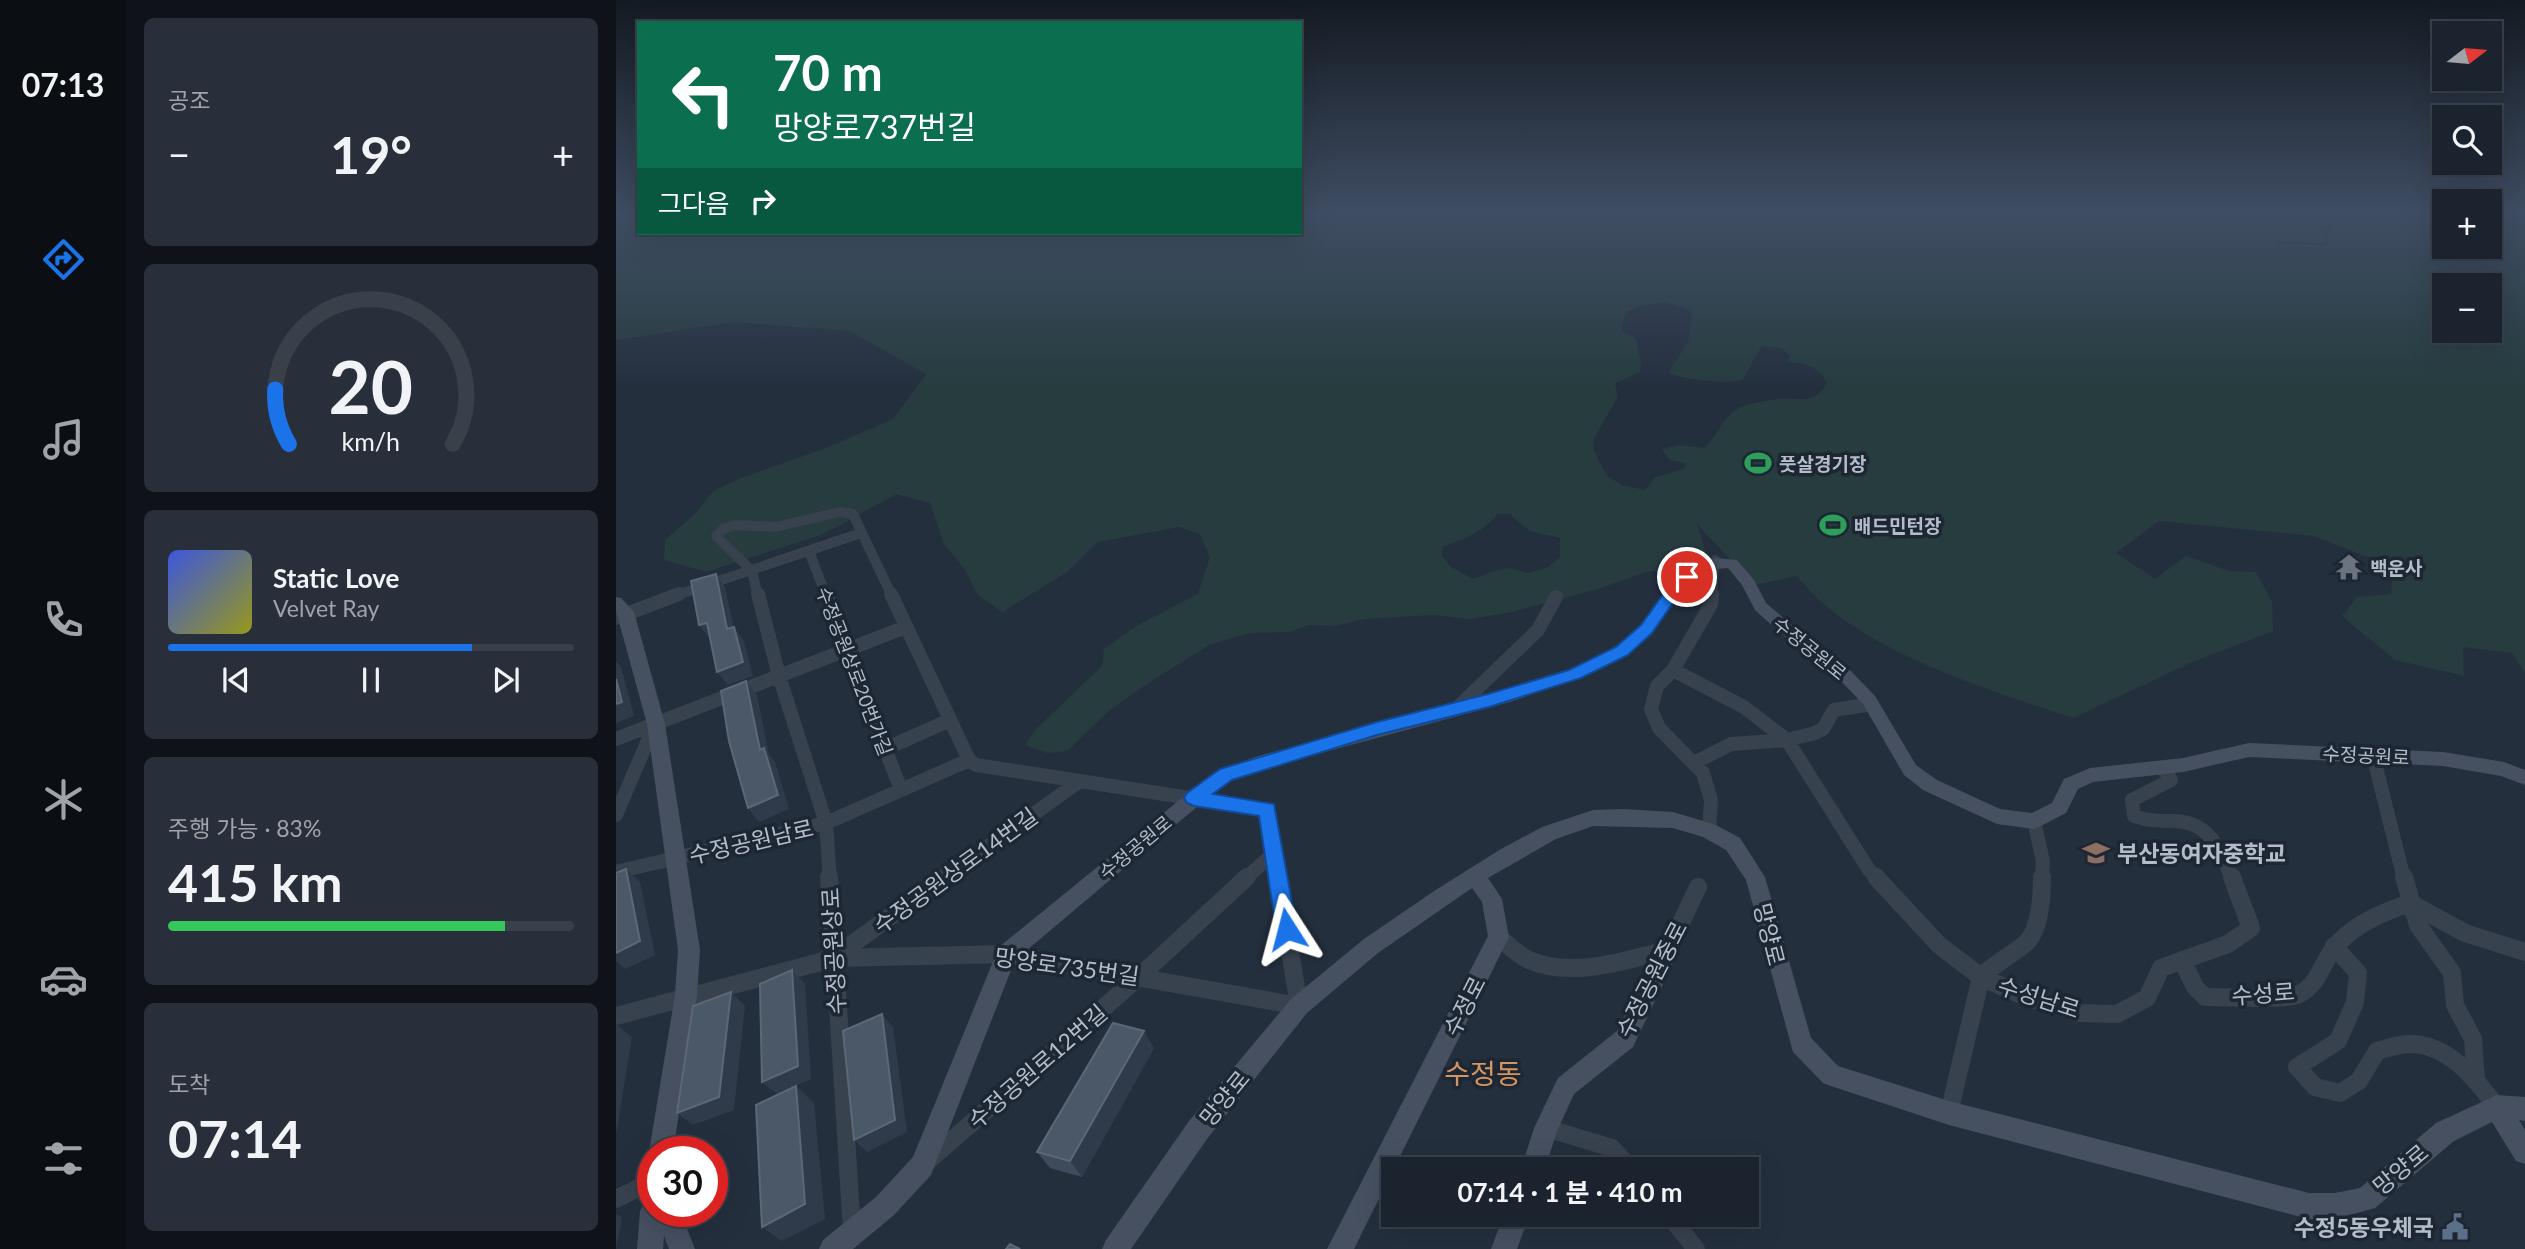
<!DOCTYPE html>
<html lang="ko">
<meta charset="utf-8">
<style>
:root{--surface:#1b232e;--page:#282f3a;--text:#f1f3f6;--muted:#a0a4aa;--line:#39404a;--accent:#1a73e8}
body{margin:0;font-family:Lato,"Noto Sans KR",sans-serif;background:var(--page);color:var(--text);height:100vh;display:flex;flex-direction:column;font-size:26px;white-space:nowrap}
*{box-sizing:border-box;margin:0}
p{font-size:23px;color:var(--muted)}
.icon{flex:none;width:38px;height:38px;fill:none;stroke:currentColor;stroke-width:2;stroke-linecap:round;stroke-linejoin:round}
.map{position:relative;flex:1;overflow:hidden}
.sheet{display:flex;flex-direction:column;gap:18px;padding:18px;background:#0f1319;width:490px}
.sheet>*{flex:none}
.guide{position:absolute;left:21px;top:21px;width:665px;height:214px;border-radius:0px;box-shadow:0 7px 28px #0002,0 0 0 2px var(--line);background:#0b6e4f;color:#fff;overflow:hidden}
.needle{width:46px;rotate:74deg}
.tools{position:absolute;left:1816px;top:21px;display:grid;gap:14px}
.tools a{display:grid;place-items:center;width:70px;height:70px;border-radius:0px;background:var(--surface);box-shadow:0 7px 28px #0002,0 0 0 2px var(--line);font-size:35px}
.speed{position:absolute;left:21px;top:1136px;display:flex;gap:14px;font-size:35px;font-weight:700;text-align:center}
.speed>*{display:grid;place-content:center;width:91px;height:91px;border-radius:50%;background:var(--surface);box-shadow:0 7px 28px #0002,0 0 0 2px var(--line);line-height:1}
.speed .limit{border:10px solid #d22;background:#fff;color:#111}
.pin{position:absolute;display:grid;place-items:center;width:60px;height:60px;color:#fff;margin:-30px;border:4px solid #fff;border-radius:50%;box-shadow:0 2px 7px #0007}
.me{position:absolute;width:77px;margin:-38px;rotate:351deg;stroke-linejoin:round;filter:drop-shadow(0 0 5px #0008)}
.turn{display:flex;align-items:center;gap:24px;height:147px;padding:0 21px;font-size:32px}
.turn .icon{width:91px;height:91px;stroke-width:2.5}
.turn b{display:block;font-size:49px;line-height:60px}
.then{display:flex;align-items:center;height:66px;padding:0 21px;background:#0003;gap:14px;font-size:26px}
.big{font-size:52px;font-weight:700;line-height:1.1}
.sheet .tile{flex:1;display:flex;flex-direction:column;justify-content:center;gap:10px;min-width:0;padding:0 24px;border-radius:10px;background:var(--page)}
.sheet .dial{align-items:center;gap:0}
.dial svg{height:182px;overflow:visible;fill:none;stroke:var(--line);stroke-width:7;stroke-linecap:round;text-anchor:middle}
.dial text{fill:var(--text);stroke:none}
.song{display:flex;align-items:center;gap:21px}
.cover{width:84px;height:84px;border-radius:10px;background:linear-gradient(135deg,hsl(230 70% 55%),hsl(60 70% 35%))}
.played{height:7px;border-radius:4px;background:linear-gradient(90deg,var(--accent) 75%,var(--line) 75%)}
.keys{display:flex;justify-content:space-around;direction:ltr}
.heat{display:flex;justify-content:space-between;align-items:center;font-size:38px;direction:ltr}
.charge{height:10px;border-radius:5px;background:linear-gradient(90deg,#34c759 83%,var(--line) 0)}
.trip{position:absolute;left:765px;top:1157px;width:378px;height:70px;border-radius:0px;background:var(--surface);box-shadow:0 7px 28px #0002,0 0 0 2px var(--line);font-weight:700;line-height:70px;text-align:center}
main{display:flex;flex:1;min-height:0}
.tabs{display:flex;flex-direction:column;width:126px;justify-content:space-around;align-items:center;background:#0b0e12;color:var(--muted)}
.tabs .icon{width:49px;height:49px}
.tabs .active{color:var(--accent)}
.tabs b{font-size:32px;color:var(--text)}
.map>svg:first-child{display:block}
.green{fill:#263c3f;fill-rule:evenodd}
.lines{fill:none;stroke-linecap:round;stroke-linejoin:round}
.stream{stroke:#17263c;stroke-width:2.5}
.street-far2{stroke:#38414e;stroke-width:10}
.street-far1{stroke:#38414e;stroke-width:14}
.street{stroke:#38414e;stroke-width:18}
.secondary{fill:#465061;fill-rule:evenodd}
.wall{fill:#3f4b5c}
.shaded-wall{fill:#2f3b4b}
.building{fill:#4b5868;stroke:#5c6777;stroke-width:2}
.route{fill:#1a73e8;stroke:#114b97;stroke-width:2}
.labels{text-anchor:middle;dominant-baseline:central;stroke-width:7;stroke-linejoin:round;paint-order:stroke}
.poi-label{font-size:19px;font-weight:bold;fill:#b4bcc9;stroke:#1d2633;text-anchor:start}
.street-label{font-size:19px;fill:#b4bcc9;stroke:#1d2633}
.near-street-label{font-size:23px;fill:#b4bcc9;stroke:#1d2633}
.near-poi-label{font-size:23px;font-weight:bold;fill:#b4bcc9;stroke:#1d2633;text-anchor:start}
.near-quarter-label{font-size:28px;fill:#d59563;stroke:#1d2633}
</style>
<main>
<nav class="tabs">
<b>07:13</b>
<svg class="icon active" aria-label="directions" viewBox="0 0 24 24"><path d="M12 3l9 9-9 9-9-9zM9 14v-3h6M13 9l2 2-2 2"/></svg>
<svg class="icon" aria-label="music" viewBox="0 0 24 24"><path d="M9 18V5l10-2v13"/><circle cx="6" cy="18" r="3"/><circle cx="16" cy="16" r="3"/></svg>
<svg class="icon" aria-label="phone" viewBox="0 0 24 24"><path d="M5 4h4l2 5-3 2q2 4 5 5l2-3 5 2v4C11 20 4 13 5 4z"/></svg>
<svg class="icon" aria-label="climate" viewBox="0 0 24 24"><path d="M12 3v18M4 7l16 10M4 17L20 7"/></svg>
<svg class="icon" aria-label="car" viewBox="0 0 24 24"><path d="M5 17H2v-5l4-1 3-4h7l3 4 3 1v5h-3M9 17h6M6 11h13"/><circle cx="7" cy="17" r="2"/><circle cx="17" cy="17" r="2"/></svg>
<svg class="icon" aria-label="filters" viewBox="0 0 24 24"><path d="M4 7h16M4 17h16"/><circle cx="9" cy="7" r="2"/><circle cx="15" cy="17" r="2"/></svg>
</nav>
<section class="sheet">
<div class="tile"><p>공조</p>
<div class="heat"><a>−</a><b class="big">19°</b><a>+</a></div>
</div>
<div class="tile dial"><svg viewBox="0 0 100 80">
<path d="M14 69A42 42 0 1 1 86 69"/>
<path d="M14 69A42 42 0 0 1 8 45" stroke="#1a73e8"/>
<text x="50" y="56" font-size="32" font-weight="700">20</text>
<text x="50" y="72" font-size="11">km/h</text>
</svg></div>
<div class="tile">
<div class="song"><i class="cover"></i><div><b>Static Love</b><p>Velvet Ray</p></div></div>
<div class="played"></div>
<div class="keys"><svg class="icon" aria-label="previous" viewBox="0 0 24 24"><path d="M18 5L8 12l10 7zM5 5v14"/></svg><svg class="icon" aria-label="pause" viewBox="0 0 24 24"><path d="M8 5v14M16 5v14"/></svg><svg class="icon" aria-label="next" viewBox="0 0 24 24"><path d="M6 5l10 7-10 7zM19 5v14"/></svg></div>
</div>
<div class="tile"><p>주행 가능 · 83%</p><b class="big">415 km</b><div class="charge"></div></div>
<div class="tile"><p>도착</p><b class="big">07:14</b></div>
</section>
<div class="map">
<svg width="1909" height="1249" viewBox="0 0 1909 1249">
<rect width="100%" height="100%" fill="#242f3e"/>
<path class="green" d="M 0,214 L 23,214 L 23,233 L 684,233 L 684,214 L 1681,214 L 1744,218 L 1829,217 L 1829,247 L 1874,247 L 1874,221 L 1909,233 L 1909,673 L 1896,653 L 1847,647 L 1848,676 L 1779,660 L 1726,616 L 1741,597 L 1775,594 L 1777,567 L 1698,536 L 1543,521 L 1500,553 L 1539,579 L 1570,556 L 1613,571 L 1640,572 L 1656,602 L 1657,631 L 1574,663 L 1457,718 C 1371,689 1238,650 1181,576 L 1138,585 L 1081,524 L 1092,559 L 1054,570 L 1030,572 L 982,589 L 892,613 L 853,619 L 818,615 L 748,619 L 719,626 L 693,625 L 673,632 L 634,633 L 595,644 L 537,680 L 495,709 L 451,751 L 431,753 L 409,745 L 420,729 L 486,666 L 488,649 L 520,626 L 582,594 L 594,557 L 584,534 L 563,527 L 482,542 L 451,572 L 386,612 L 362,595 L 348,568 L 328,544 L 314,503 L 281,494 L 205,535 L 90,572 L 48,560 L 49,540 L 79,514 L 97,491 L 125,478 L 210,448 L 277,419 L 310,374 L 234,331 L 118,322 L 0,340 ZM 1829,285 L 1874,285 L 1874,331 L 1829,331 ZM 1048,302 L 1073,310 L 1076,315 L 1072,342 L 1052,373 C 1068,379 1110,385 1126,380 L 1146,346 L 1165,348 L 1174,355 L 1172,362 C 1191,363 1201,367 1211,382 C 1199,406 1185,397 1164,399 C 1152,400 1136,403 1125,407 C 1107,415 1102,437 1088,448 L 1063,445 L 1046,449 L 1054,460 L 1070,463 L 1069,468 L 1038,478 L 1029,490 L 1006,485 L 990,475 L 977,448 L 978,438 L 1002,397 L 999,383 L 1024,372 L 1025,362 L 1020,340 L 1005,330 L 1010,312 L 1026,306 ZM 881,514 L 894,514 C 916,536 916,531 944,538 L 944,557 L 932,567 L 912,573 L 894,568 L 880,570 L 857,579 L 835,567 L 825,555 L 827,547 C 848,539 868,532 881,514 Z"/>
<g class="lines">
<path class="stream" d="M 1662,243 L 1710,244 L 1710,234 L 1720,217"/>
<path class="street-far2" d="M 193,551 L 210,596
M 58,596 L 245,533
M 142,596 L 136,571 L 100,536 L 107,529 L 119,525 L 160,527 L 224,512 L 237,514 L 276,596
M 1096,596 L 1099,560"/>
<path class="street-far1" d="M 142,594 L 163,676 L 210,823 L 214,879
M 210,594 L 285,790
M 275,594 L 353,760 L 360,765 L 651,810 L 662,879
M 0,618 L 63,594
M 1057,670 L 1128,707 L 1171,740 L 1253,870 L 1262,879
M 840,709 L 922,630 L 940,597
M 0,739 L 290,627
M 269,749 L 334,720
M 1757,755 L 1788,879
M 1078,763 L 1115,744 L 1171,740 L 1199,733 L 1207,729 L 1218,710 L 1256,704
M 1547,768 L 1555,780 L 1516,800 L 1518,816 C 1531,821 1543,821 1557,821 C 1594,821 1604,850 1616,879
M 0,815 L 39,724
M 1418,821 L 1427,861 L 1426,879
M 1093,831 L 1095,800 L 1087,773 L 1043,728 L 1035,709 L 1041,686 L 1057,670 L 1095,604 L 1096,594
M 0,872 L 210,823 L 353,760
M 327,879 L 461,783
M 629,879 L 658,853"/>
<path class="street" d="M 213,877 L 219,958
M 1260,877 L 1323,945 L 1365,977 L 1410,997 L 1464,1013 L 1501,1014 L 1531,998 L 1545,968 L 1612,944 L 1635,928 L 1616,877
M 1788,877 L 1802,925 L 1836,973 L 1839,1005 L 1857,1039 L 1860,1081
M 883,937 C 892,945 902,955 913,960 C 956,979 1010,960 1052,950 L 1082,887
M 1718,946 L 1742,973 L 1739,1002 L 1722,1041 L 1681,1067 L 1699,1087 L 1724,1093 L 1743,1081 L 1761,1051 C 1772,1048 1783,1044 1794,1044 C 1833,1044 1859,1079 1881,1107
M 217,958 L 329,877
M 219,958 L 236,1232
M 219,958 L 391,954 L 683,1006 L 662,877
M 1566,960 L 1579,987 L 1589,997 C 1608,997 1667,1000 1681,995 C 1704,986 1706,959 1723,942 C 1743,922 1768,912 1794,903 L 1849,933 L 1909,952
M 0,1016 L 219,958
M 1333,1113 L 1365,977 C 1379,963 1396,955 1410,943 C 1424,930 1426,895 1426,877
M 930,1128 L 996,1148 L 1015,1169
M 312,1161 L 524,976 L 631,877
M 0,1199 L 37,1181
M 1052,1214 L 1080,1249"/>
<path class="secondary" d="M 1100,558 L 1121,560 L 1138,580 L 1150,603 L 1199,645 L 1231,667 L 1259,696 L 1300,765 L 1321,780 L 1384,809 L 1416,813 L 1436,803 L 1448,779 L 1474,768 L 1567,758 L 1633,743 L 1827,752 L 1888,762 L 1909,770 L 1909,785 L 1885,776 L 1827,766 L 1633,757 L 1567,772 L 1477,782 L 1462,789 L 1450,813 L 1425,826 L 1418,829 L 1381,824 L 1307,790 L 1288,775 L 1247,704 L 1219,675 L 1187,653 L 1139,610 L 1126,585 L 1112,568 L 1091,570 L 1080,576 L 1028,640 L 1003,660 L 974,674 L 894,702 L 642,770 L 618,779 L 601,790 L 399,960 L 315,1175 L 278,1215 L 237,1249 L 203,1249 L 207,1240 L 260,1197 L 297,1157 L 383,947 L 588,780 L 606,769 L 642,756 L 892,690 L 963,666 L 991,652 L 1017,633 L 1069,570 L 1081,563 Z
M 0,597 L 5,598 L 18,612 L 49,724 L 84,950 L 81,995 L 57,1152 L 37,1152 L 37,1161 L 33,1152 L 59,995 L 62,950 L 31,724 L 0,611 Z
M 1008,809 L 1057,812 L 1100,825 L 1124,838 L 1149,877 L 1195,1038 L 1222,1066 L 1333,1101 L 1693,1193 L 1719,1193 L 1744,1188 L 1820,1123 L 1881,1095 L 1909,1097 L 1909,1121 L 1903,1120 L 1909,1130 L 1909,1164 L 1900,1161 L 1876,1122 L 1838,1141 L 1759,1208 L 1719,1219 L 1693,1219 L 1333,1125 L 1215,1086 L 1207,1083 L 1177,1052 L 1130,880 L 1110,850 L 1087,837 L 1057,828 L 977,826 L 940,839 L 872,878 L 886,899 L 893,937 L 738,1249 L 711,1249 L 872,936 L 866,902 L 856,888 L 762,953 L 691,1013 L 591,1139 L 515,1249 L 486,1249 L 490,1240 L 573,1121 L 675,999 L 748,939 L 818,891 L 885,849 L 926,827 L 977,810 Z
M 1052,940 L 1059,943 L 1063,950 L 1017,1047 L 958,1094 L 941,1131 L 929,1169 L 905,1169 L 918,1128 L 942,1078 L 1001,1031 L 1045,943 Z
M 37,1198 L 37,1211 L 64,1211 L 79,1249 L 53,1249 L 48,1236 L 47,1249 L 21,1249 L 24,1211 L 28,1202 Z
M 888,1214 L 914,1214 L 901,1249 L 875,1249 Z"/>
</g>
<path class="wall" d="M 538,1048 L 466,1177 L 434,1168 L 421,1152 Z"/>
<path class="shaded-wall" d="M 100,574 L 109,587 L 121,643 L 111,629 Z
M 91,623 L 101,636 L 94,639 L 83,625 Z
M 118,627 L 128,641 L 137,676 L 112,685 L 101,672 Z
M 0,661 L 5,667 L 18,716 L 0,723 Z
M 130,681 L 141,695 L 153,754 L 159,762 L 173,809 L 143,822 L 132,808 Z
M 10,869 L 24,882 L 39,955 L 9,969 L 0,961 L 0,953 Z
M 176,970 L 189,984 L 195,1079 L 161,1094 L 146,1082 Z
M 115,992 L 129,1006 L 118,1110 L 77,1125 L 61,1113 Z
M 266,1014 L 277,1027 L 291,1132 L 251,1152 L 238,1140 Z
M 0,1024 L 16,1037 L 0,1135 Z
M 528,1031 L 538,1048 L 466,1177 L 454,1161 Z
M 180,1086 L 198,1103 L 209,1219 L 166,1241 L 146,1227 Z
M 0,1214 L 6,1217 L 0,1249 Z"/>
<path class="building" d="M 100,574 L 111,629 L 118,627 L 127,662 L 101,672 L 91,623 L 83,625 L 75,581 Z
M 0,679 L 6,702 L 0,704 Z
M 130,681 L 144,750 L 148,748 L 162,795 L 132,808 L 113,741 L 105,691 Z
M 10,869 L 24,941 L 0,953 L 0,873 Z
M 176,970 L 182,1066 L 146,1082 L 144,984 Z
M 115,992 L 103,1097 L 61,1113 L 77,1006 Z
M 266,1014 L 279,1120 L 238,1140 L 227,1031 Z
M 497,1023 L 528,1031 L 454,1161 L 421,1152 Z
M 180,1086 L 189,1204 L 146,1227 L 140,1105 Z
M 394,1244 L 404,1249 L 390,1249 Z"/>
<linearGradient id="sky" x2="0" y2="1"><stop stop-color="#141a22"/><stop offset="0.55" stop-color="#3f4d63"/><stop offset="1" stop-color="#3f4d63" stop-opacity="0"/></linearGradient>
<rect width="1909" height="388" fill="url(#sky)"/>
<path class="route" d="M 1071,572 L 1079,577 L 1066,590 L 1036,633 L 1012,655 L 965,678 L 873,707 L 761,735 L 616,780 L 597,794 L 658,804 L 681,929 L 678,936 L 671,939 L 664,936 L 660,929 L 643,816 L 578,806 L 571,803 L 568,798 L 571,793 L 604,769 L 761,722 L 872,694 L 953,670 L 1000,647 L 1025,625 L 1055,583 Z"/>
<defs>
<g id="stadium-bare" transform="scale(2.1)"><path d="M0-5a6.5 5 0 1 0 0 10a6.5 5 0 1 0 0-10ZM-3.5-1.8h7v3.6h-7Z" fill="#2e9e5b" stroke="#1d2633" stroke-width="2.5" paint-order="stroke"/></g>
<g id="temple-bare" transform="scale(2.1)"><path d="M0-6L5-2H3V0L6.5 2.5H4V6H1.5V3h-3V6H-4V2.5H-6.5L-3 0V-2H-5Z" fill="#6b7280" stroke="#1d2633" stroke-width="2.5" paint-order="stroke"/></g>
<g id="school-bare" transform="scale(2.1)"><path d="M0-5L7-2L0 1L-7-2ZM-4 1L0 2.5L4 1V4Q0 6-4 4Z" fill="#8d6e63" stroke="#1d2633" stroke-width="2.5" paint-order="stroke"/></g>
<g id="civic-bare" transform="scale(2.1)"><path d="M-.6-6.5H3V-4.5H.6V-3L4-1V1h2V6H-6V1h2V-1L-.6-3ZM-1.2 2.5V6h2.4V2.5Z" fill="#5c6f8a" stroke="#1d2633" stroke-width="2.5" paint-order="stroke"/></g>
</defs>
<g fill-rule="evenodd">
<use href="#stadium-bare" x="1142" y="463"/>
<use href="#stadium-bare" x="1217" y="525"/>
<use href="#temple-bare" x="1733" y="567"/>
<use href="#school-bare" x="1480" y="853"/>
<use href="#civic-bare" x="1839" y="1227"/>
</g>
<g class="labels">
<g class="poi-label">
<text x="1163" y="463">풋살경기장</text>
<text x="1238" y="525">배드민턴장</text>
<text x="1754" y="567">백운사</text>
</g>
<g class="street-label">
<text transform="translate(1194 648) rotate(39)">수정공원로</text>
<text transform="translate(239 671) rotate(69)">수정공원상로20번가길</text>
<text transform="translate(1750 755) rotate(3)">수정공원로</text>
<text transform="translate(519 847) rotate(-40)">수정공원로</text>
</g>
<g class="near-street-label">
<text transform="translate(135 841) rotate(-13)">수정공원남로</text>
<text transform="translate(339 870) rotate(-36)">수정공원상로14번길</text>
<text transform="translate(1154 934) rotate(76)">망양로</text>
<text transform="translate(217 951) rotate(-93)">수정공원상로</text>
<text transform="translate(451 966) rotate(8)">망양로735번길</text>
<text transform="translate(1035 979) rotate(-63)">수정공원중로</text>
<text transform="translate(1647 993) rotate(-4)">수성로</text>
<text transform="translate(1423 997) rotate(18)">수성남로</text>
<text transform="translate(848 1006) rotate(-63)">수정로</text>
<text transform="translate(421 1066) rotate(-41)">수정공원로12번길</text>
<text transform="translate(608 1098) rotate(-51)">망양로</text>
<text transform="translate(1784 1169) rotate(-40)">망양로</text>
</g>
<g class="near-poi-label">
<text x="1501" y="853">부산동여자중학교</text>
<text x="1818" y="1227" text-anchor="end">수정5동우체국</text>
</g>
<g class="near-quarter-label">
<text x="867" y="1073">수정동</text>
</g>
</g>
</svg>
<div class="tools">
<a><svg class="needle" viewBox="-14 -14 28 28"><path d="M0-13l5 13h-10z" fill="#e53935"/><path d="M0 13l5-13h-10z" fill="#a0a4aa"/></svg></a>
<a><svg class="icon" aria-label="search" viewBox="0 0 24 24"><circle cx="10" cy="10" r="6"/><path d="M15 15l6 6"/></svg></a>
<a>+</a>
<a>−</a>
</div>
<div class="speed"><div class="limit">30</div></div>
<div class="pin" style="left:1071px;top:577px;background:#d93025"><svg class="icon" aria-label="arrive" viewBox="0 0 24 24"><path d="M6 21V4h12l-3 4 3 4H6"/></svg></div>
<svg class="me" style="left:671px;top:929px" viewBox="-20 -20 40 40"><path d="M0-17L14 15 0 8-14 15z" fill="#1a73e8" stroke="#fff" stroke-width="4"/></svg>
<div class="trip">07:14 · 1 분 · 410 m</div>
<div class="guide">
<div class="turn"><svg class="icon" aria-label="left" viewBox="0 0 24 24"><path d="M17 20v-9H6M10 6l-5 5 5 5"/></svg><div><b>70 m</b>망양로737번길</div></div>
<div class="then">그다음<svg class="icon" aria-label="right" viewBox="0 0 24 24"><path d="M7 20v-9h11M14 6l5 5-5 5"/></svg></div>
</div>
</div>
</main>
